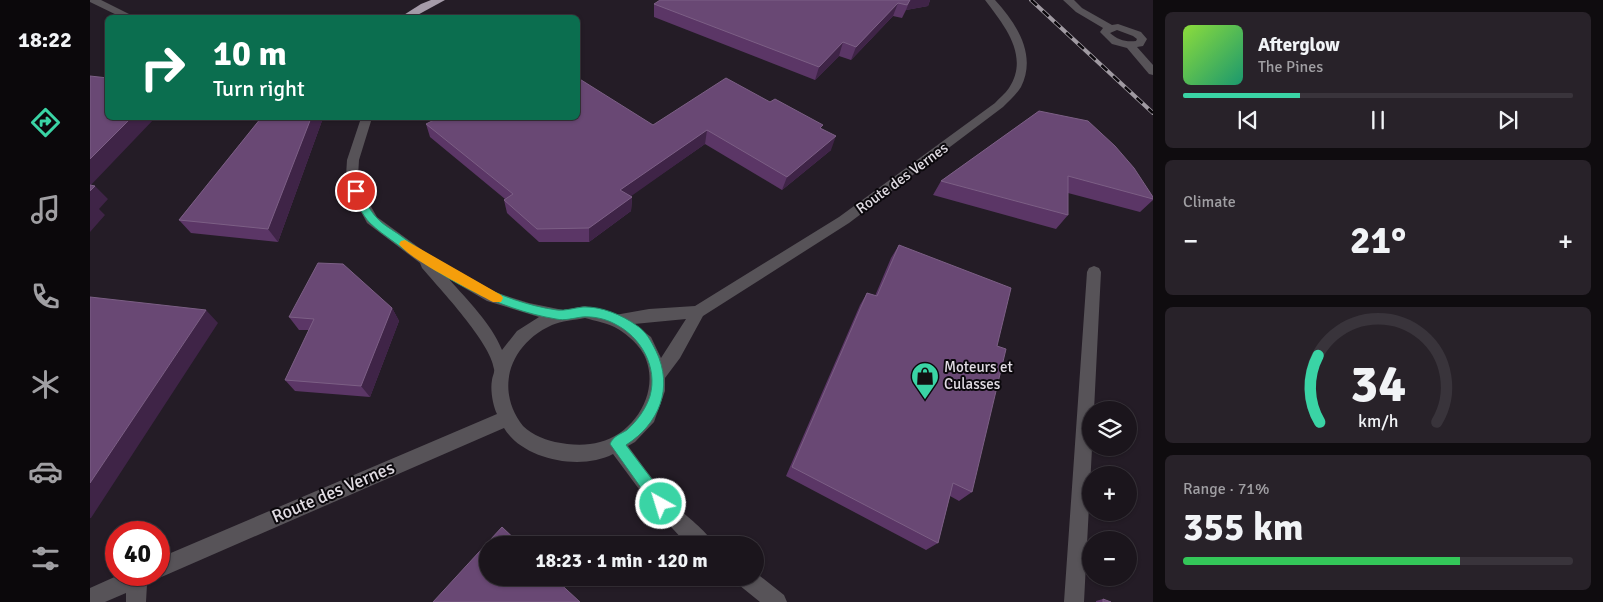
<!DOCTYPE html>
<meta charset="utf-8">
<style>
:root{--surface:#1b151c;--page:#282229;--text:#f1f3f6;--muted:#a09fa3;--line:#39343b;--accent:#3ad4a5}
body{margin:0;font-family:Signika,sans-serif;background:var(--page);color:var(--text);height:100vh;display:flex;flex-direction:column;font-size:19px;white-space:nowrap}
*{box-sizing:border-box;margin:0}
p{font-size:16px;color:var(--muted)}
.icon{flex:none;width:28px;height:28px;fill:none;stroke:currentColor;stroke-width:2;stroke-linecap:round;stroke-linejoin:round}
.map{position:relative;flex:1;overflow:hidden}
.details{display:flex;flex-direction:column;gap:12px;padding:12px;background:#0f0c0f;width:450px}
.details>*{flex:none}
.guide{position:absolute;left:15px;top:15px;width:475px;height:105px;border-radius:8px;box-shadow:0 1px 4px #0004,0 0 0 1px var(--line);background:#0b6e4f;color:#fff;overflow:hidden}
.buttons{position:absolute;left:992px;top:401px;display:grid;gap:10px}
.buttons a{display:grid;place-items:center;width:55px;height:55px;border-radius:50%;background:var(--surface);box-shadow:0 1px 4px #0004,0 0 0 1px var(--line);font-size:25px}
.speed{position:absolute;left:15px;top:521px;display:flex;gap:10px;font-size:25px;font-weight:700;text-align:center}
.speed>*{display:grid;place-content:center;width:65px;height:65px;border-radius:50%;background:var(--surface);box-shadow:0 1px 4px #0004,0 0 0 1px var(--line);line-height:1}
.speed .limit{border:8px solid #d22;background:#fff;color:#111}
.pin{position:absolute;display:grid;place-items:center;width:42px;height:42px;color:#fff;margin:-21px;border:2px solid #fff;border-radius:50%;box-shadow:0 1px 5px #0007}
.me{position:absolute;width:55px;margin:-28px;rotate:321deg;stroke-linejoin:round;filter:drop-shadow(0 0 4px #0008)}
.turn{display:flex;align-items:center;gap:18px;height:105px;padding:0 25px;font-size:22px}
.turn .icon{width:65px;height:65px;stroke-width:2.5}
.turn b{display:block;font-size:35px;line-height:42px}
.big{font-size:38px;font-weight:700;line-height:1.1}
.details .tile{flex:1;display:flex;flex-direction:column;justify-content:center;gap:8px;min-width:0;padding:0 18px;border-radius:8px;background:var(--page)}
.details .dial{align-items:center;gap:0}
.dial svg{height:130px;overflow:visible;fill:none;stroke:var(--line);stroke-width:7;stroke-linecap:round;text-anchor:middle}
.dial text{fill:var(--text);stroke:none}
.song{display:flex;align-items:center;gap:15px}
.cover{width:60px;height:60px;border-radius:8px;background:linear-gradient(135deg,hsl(90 70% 55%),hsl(160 70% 35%))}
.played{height:5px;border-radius:2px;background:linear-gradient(90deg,var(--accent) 30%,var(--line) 30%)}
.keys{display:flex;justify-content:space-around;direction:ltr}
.heat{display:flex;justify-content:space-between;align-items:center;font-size:28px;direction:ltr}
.charge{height:8px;border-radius:4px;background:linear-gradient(90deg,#34c759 71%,var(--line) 0)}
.trip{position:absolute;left:389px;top:536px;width:285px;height:50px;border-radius:25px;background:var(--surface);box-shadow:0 1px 4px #0004,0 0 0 1px var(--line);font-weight:700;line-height:50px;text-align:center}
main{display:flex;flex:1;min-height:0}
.tabs{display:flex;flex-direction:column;width:90px;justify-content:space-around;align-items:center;background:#0b080b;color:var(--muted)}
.tabs .icon{width:35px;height:35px}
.tabs .active{color:var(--accent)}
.tabs b{font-size:22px;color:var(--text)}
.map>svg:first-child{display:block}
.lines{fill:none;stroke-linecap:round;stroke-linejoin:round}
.minor{fill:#575358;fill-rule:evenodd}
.highway{fill:#a59ba9;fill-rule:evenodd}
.rail-casing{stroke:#a09aa2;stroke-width:4}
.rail{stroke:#0b080c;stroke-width:2.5;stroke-dasharray:8;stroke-linecap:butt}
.wall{fill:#5b3666}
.shaded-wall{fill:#3f2447}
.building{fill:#694874;stroke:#7c5f85}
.route{fill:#3ad4a5;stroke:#268a6b}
.slow{fill:#f59e0b}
.labels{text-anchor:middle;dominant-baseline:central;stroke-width:4;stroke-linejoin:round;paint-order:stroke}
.street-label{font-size:15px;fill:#e1dce3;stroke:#0b080c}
.poi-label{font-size:15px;fill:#e1dce3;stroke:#0b080c;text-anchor:start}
.near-street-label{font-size:18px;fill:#e1dce3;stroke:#0b080c}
</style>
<main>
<nav class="tabs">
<b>18:22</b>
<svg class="icon active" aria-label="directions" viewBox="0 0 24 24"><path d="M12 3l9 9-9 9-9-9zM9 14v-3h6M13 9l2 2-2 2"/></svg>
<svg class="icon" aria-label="music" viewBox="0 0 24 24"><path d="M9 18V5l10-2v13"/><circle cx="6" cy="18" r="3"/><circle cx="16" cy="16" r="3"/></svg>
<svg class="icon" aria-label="phone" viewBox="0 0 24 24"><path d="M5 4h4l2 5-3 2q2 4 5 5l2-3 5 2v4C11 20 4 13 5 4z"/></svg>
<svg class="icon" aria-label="climate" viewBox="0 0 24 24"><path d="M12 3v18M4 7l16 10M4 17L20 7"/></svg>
<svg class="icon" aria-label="car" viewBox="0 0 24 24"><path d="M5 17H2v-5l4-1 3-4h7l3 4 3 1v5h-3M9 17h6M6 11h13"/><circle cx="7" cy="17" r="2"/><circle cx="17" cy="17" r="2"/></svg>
<svg class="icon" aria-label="filters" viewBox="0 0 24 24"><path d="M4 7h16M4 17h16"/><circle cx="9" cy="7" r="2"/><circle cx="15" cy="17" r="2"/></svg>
</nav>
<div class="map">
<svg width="1063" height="602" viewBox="0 0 1063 602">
<rect width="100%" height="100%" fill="#241c26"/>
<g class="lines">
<path class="minor" d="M 0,0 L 11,0 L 47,18 L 33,18 L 0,2 Z
M 895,0 L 905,0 C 927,24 947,55 931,87 C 926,95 919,101 913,107 L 759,223 L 613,316 L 590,358 L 575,378 L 575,391 L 564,422 L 545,442 L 538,446 C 553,466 567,486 584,504 C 595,516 618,531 624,545 L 599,545 L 594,541 L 560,504 L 523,454 C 491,471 433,460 414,428 L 76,575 L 69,578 L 63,575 L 60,582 L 57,584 L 56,602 L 36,602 L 36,593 L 15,602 L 0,602 L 0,588 L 29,575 L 69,575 L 69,558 L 407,414 C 403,406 400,390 402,380 C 402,377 405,372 404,369 C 401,343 350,289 332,268 L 330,263 L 277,223 L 260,191 L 256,176 L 257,160 L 271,118 L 282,118 L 269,160 L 268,176 L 272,191 L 287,217 L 335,252 L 407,293 L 439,303 L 473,310 L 495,306 L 525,315 L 559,309 L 605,306 L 749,217 L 905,103 C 909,98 915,94 919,88 C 940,56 914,25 895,0 ZM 359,279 L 397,301 L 449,317 L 427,331 L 412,350 C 401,323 378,301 359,279 ZM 495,318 C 505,321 519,323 528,329 C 541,337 555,350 558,366 C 566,398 542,434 510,442 C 496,446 480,445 465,442 C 453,439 437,433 430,422 C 405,385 422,343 462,325 C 471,321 485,320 495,318 ZM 596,319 L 571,358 L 561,337 L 544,324 Z
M 973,0 L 984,0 L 992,8 L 1022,25 L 1028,24 L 1051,32 L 1057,39 L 1053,46 L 1047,47 L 1063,65 L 1063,75 L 1059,74 L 1037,48 L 1022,44 L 1010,32 L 1013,28 L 986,12 ZM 1027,30 L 1043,36 L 1047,39 L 1046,41 C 1035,42 1028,40 1020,33 Z
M 1004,266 L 1009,268 L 1011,272 L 1004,410 L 1001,410 L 1002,448 L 994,602 L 974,602 L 997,272 L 999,268 Z
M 665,572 L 694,595 L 697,602 L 670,602 L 649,585 L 646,578 L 665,578 Z"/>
<path class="highway" d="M 341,0 L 355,0 L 322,18 L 309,18 L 331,4 Z"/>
<g class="rail-casing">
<path id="rail" d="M 941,0 L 1063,113"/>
</g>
<use href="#rail" class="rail"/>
</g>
<path class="wall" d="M 840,0 L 838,6 L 816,10 L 812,18 L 803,16 L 761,60 L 749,56 L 725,80 L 564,17 L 564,4 Z
M 680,102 L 732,129 L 741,150 L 692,190 L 615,144 L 540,196 L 542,197 L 541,211 L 499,242 L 449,242 L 417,213 L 414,200 L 415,199 L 340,137 L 336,124 L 563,125 Z
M 949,111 L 1063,197 L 1063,200 L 1050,212 L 978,193 L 978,215 L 966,229 L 843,195 L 851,181 Z
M 171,118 L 233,118 L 188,242 L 101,233 L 89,220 Z
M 809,245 L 907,346 L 882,492 L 869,501 L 860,496 L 848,543 L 836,550 L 696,476 L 770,305 L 777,293 L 785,296 L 801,258 Z
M 302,308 L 309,321 L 280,397 L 205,391 L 195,380 L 219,330 L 209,330 L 199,317 Z
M 1013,599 L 1021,602 L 1006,602 L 1006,601 Z"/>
<path class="shaded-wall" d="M 820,0 L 840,0 L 838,6 L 816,10 Z
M 808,3 L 803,16 L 761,60 L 766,47 Z
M 753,42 L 749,56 L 725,80 L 729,67 Z
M 41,118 L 65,118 L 0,186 L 0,159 Z
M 221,118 L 233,118 L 188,242 L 178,229 Z
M 617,130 L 615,144 L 530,204 L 530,190 Z
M 746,136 L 741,150 L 692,190 L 697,177 Z
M 5,186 L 18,199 L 9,209 L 15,215 L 0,232 L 0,191 Z
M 542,197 L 541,211 L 499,242 L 499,228 Z
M 302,308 L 309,321 L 280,397 L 271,386 Z
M 116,310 L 128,323 L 1,518 L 0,518 L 0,483 Z"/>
<path class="building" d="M 570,0 L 820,0 L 817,5 L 808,3 L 766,47 L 753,42 L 729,67 L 564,4 Z
M 0,76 L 18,78 L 18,118 L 41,118 L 0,159 Z
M 488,78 L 563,125 L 636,78 L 680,102 L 685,99 L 733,125 L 730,128 L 746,136 L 697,177 L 617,130 L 530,190 L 542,197 L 499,228 L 447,229 L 414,200 L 423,194 L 336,124 L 348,118 L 488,118 Z
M 949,111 L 998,121 L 1025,146 L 1044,168 L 1063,197 L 1063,199 L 978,176 L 978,215 L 851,181 Z
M 171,118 L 221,118 L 178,229 L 89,220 Z
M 0,185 L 5,186 L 0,191 Z
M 809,245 L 921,288 L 907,346 L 916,349 L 882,492 L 863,483 L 848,543 L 702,467 L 777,293 L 787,296 Z
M 228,263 L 253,264 L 302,308 L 271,386 L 195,380 L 224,319 L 199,317 Z
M 0,297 L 116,310 L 0,483 Z
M 412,527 L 431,545 L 398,545 L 398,578 L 464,578 L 490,602 L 343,602 Z
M 1013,599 L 1021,602 L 1013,602 Z"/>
<path class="route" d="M 266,187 L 269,188 C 274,198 279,210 287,218 C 293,225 303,230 311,236 C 356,270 410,302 467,310 C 475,311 484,308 493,307 C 511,306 532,315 546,325 C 556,331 561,341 566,351 C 584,388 569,424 536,445 L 576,498 L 578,504 L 576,509 L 571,511 L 566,509 L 520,444 C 523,436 531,434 537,430 C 547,421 556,409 560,396 C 568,367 551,337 525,324 C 516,319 503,316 492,317 C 484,318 475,321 466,319 C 407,309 352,278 304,242 C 296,236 287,230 280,223 C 272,215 266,201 261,191 Z"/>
<path class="slow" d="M 315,240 L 411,295 L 413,298 L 411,302 L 403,302 C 383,291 320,260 309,244 L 311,241 Z"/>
<defs>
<g id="shop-pin" transform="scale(1.4375)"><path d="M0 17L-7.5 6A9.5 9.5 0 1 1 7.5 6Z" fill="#3ad4a5" stroke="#0b080c"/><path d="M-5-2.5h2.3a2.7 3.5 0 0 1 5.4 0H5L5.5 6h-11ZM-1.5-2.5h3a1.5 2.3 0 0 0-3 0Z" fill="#111"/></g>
</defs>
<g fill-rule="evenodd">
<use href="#shop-pin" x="835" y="376"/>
</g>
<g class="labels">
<g class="street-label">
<text transform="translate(812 178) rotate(-36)">Route des Vernes</text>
</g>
<g class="poi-label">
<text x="854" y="367">Moteurs et<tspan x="854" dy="17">Culasses</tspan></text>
</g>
<g class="near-street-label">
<text transform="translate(243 492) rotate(-23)">Route des Vernes</text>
</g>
</g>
</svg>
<div class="buttons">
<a><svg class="icon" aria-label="layers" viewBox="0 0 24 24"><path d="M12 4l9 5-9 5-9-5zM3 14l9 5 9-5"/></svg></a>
<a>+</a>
<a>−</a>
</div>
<div class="speed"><div class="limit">40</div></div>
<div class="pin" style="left:266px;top:191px;background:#d93025"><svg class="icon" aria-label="arrive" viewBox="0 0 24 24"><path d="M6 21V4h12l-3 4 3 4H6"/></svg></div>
<svg class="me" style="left:571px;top:504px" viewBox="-20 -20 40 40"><circle r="17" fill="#3ad4a5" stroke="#fff" stroke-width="3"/><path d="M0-11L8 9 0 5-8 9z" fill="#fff"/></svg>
<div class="trip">18:23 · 1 min · 120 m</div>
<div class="guide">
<div class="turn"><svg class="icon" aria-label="right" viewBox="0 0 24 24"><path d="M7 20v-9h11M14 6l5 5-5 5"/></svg><div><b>10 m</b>Turn right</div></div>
</div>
</div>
<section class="details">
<div class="tile">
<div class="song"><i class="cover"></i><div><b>Afterglow</b><p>The Pines</p></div></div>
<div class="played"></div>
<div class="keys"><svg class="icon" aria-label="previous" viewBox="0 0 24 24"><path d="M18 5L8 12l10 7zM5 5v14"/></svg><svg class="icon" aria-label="pause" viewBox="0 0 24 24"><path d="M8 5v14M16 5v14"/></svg><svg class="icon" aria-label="next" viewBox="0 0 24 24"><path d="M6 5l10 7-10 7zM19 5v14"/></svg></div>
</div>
<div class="tile"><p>Climate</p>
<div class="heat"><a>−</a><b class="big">21°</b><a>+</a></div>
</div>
<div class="tile dial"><svg viewBox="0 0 100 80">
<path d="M14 69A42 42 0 1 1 86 69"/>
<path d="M14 69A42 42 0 0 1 13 28" stroke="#3ad4a5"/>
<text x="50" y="56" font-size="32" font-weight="700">34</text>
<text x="50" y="72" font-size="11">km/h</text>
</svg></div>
<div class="tile"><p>Range · 71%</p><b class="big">355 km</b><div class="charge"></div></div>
</section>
</main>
